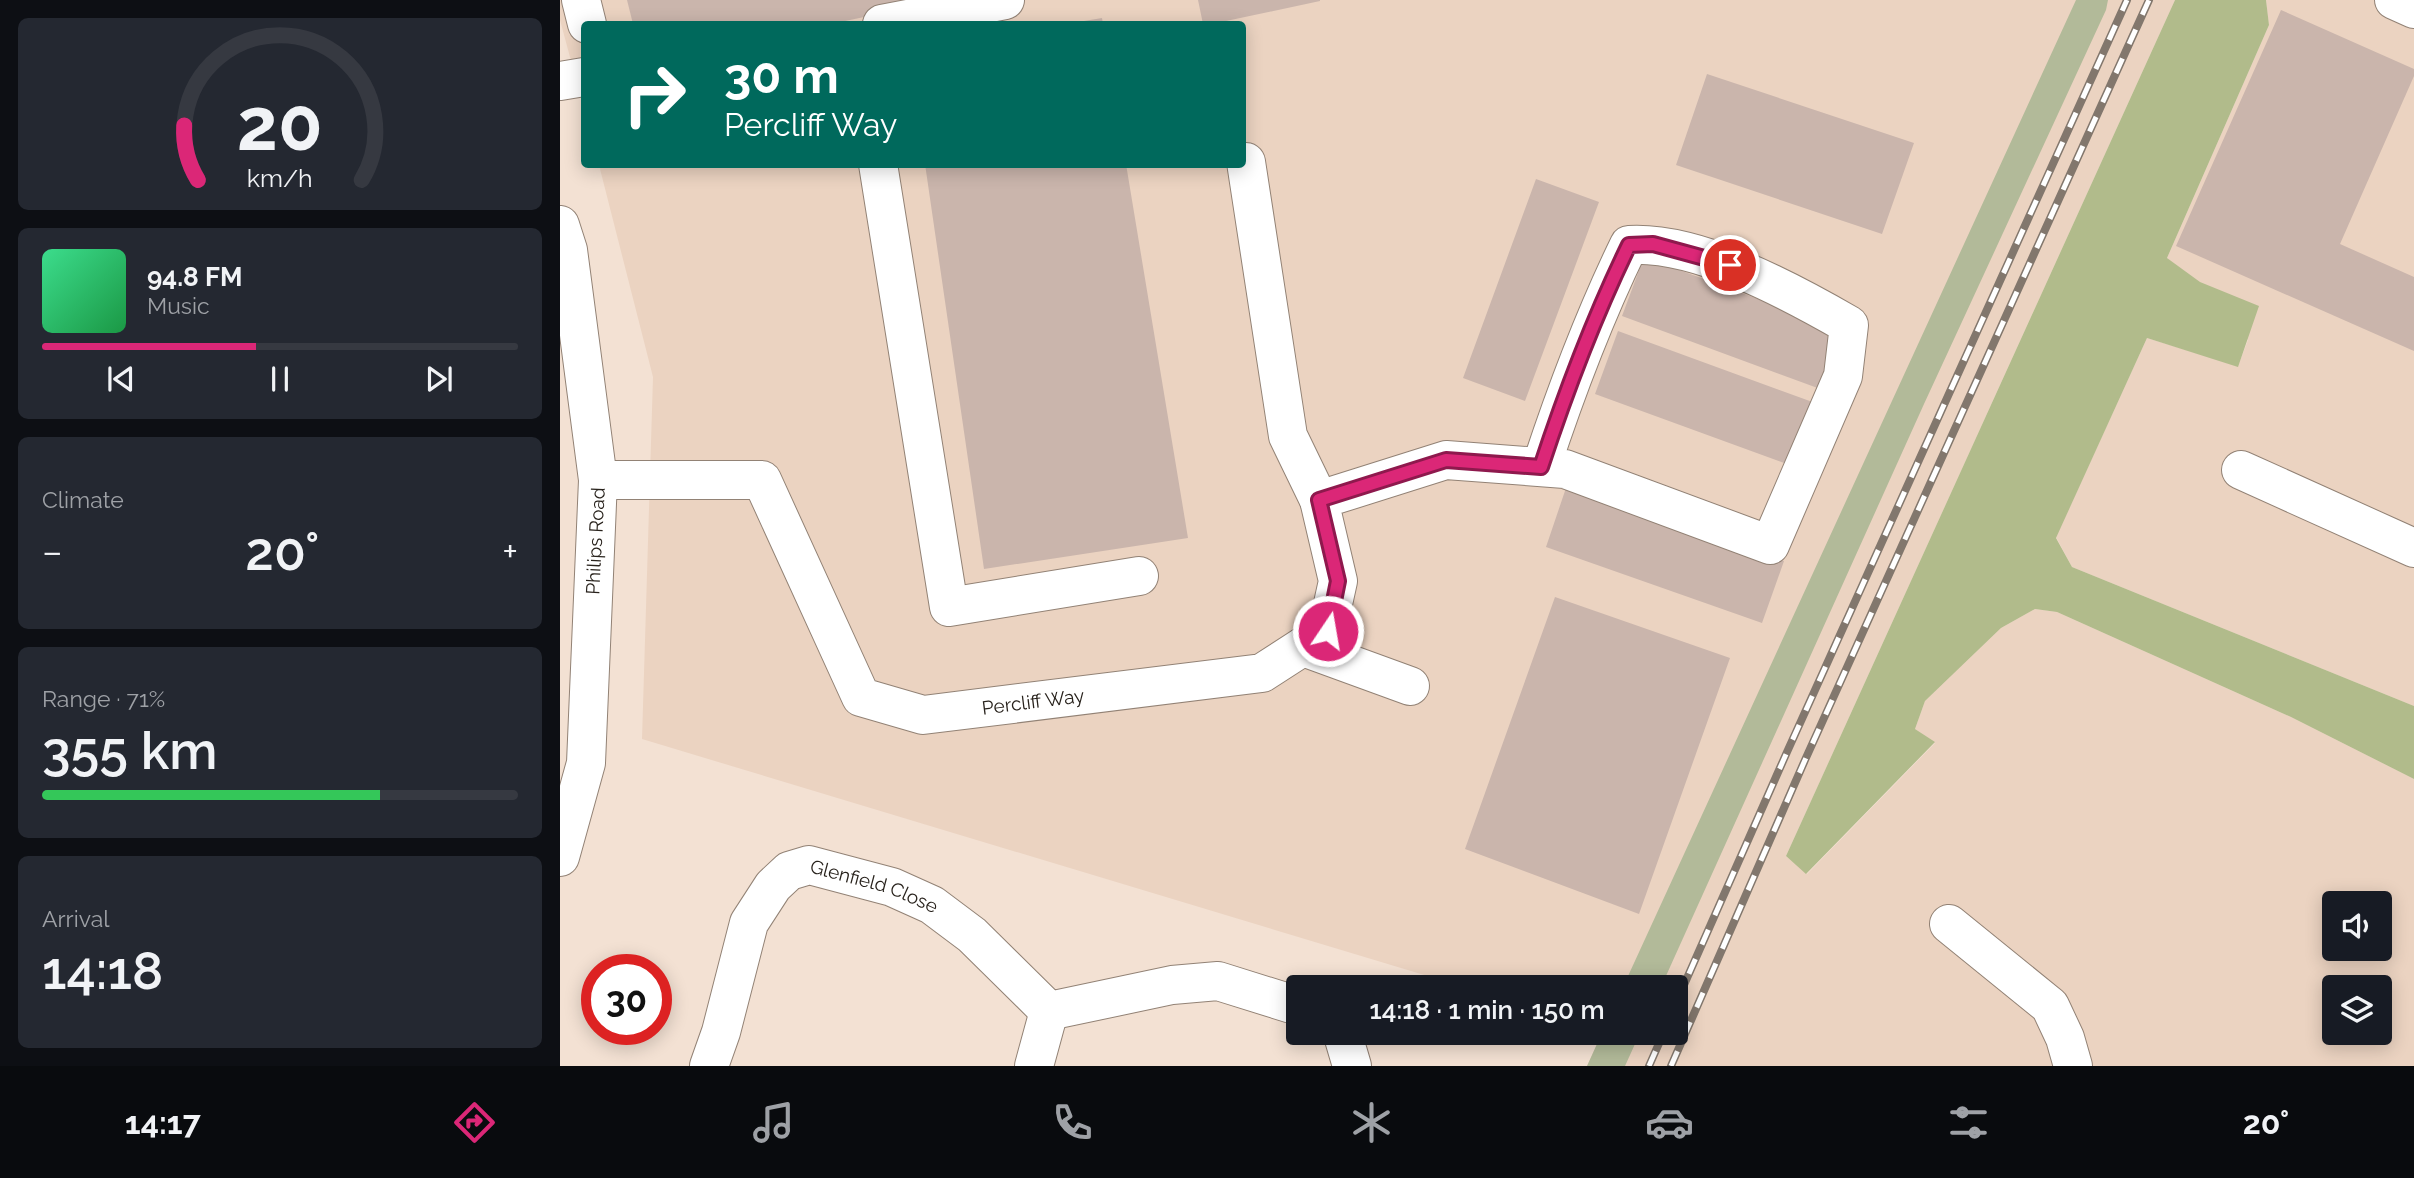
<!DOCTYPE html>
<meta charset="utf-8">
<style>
:root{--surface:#171b24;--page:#242831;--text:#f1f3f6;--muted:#9ea1a6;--line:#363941;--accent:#db2777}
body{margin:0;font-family:Raleway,sans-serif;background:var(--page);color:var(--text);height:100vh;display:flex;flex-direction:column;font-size:26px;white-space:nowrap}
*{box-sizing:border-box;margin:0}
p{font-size:23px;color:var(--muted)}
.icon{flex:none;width:38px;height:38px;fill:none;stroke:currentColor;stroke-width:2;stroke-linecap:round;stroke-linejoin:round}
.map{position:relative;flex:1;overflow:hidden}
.drawer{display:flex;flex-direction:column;gap:18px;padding:18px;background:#0d0f14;width:560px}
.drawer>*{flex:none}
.hud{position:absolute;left:21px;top:21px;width:665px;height:147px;border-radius:7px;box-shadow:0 4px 18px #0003;background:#00695c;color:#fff;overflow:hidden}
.fabs{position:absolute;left:1762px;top:891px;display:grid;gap:14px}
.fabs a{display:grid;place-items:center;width:70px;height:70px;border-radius:7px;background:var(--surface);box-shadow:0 4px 18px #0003;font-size:35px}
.speed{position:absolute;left:21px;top:954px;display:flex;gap:14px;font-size:35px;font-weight:700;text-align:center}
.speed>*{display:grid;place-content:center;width:91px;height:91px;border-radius:50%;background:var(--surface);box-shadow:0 4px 18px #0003;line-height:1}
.speed .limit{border:10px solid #d22;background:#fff;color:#111}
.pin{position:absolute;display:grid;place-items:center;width:60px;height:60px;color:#fff;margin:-30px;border:4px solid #fff;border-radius:50%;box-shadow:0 2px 7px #0007}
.me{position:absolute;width:77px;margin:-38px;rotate:12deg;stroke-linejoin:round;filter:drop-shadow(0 0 5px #0008)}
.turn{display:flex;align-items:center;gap:24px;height:147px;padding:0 28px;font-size:32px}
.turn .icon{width:91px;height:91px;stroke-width:2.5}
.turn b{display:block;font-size:49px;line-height:60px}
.big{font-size:52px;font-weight:600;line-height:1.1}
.drawer .card{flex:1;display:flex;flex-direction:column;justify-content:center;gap:10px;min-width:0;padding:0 24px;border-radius:10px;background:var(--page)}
.drawer .dial{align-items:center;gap:0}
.dial svg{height:182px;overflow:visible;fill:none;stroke:var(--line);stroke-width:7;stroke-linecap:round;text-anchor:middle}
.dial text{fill:var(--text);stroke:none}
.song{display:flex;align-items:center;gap:21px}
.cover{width:84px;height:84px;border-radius:10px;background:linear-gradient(135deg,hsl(150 70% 55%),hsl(140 70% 35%))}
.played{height:7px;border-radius:4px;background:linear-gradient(90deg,var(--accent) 45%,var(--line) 45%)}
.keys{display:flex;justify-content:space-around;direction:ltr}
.heat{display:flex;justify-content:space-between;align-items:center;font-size:38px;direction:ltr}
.charge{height:10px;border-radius:5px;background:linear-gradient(90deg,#34c759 71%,var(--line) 0)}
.trip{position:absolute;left:726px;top:975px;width:402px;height:70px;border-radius:7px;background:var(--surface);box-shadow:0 4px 18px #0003;font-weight:600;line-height:70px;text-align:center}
.dock{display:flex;height:112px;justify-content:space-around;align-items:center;background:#090b0e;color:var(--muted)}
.dock .icon{width:49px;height:49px}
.dock .selected{color:var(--accent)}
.dock b{font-size:32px;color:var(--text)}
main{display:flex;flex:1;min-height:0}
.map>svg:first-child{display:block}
.built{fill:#ebd3c1;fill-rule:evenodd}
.green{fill:#b2ba99}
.forest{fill:#b1bb8b}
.building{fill:#cab5ac}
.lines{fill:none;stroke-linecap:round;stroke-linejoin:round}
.minor-casing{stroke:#928275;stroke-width:40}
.minor{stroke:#fff;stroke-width:38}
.rail-casing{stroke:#82776d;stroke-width:8}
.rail{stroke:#fff;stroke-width:5;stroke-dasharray:16;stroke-linecap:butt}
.route-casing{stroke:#8e194d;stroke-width:18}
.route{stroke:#db2777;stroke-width:12}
.labels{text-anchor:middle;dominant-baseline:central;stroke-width:6;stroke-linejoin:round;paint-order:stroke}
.street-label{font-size:19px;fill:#28221c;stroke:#fff}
</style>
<main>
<section class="drawer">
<div class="card dial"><svg viewBox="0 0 100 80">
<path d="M14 69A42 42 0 1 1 86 69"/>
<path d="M14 69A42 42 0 0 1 8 45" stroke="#db2777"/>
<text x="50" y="56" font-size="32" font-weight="700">20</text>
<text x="50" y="72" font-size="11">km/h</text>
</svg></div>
<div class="card">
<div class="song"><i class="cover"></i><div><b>94.8 FM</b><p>Music</p></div></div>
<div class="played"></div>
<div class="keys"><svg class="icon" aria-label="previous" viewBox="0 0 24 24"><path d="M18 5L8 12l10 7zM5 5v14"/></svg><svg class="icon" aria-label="pause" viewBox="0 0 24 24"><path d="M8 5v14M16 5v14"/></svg><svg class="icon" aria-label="next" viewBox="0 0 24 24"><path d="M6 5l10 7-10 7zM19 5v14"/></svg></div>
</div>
<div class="card"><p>Climate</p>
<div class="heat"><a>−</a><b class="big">20°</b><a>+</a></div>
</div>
<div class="card"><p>Range · 71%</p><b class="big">355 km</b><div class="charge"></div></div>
<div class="card"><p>Arrival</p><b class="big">14:18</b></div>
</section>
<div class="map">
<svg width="1854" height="1066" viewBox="0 0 1854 1066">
<rect width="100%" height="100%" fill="#f3e1d3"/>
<path class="built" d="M 0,0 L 1615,0 L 1226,856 L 1247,874 L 1375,743 L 1355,729 L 1365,701 L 1441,628 L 1475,609 L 1497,612 L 1731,717 L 1854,779 L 1854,1066 L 1027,1066 L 1042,1033 L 1116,1032 L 1116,987 L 904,987 L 82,739 L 93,377 L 39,165 L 682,164 L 682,24 L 24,24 L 24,109 L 0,20 ZM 1774,903 L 1820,903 L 1820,948 L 1774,948 ZM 1774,987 L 1820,987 L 1820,1032 L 1774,1032 Z
M 1706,0 L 1854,0 L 1854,706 L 1512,567 L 1496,537 L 1587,338 L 1678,366 L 1688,340 L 1607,258 L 1709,25 Z"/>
<path class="green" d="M 1516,0 L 1548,0 L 1546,10 L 1364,404 L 1101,987 L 1063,987 Z
M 1042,1033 L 1080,1033 L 1065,1066 L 1027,1066 Z"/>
<path class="forest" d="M 1615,0 L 1706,0 L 1709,25 L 1607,258 L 1640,282 L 1699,306 L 1678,367 L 1587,338 L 1496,538 L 1512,567 L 1854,706 L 1854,779 L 1731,717 L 1497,612 L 1475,609 L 1441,628 L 1365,701 L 1355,729 L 1375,742 L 1246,874 L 1226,856 Z"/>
<path class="building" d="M 67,0 L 380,0 L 380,1 L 271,24 L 73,24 Z
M 638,0 L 760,0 L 760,1 L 652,24 L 643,24 Z
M 1721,10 L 1854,69 L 1854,76 L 1780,244 L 1854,277 L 1854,351 L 1616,246 Z
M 542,18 L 543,24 L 513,24 L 512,23 Z
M 1147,74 L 1354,143 L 1322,234 L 1116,165 Z
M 365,164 L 566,164 L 628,538 L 424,569 Z
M 976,179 L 1039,202 L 965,401 L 903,378 Z
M 1084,257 L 1285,331 L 1263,390 L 1062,316 Z
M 1058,331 L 1258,404 L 1235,467 L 1035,394 Z
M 1007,485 L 1224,561 L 1202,623 L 986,547 Z
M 995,597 L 1170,658 L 1079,914 L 905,849 Z"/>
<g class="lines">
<g class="minor-casing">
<g id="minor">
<path d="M 21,0 L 27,24"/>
<path d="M 1834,0 L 1854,9"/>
<path d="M 322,24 L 445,0"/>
<path d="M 0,81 L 24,77"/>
<path d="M 686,162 L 728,436 L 759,500"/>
<path d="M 318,164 L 389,607 L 579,576"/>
<path d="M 0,225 L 8,250 L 38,480 L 26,763 L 0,857"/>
<path d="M 1681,470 L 1854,548"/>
<path id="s1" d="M 38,480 L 202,480 L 301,697 L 363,715 L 702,673 L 767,631 L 778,581 L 759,500 L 886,460 L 1005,469 L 1210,545 L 1283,376 L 1289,325 C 1230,291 1138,241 1069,245 C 1034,317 1006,391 981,467"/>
<path d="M 743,647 L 850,686"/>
<path d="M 1389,924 L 1490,1006 L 1505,1038 L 1513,1066"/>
<path d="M 782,1032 L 792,1066"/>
<path id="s2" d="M 149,1066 L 161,1032 L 189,923 L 213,886 L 229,871 L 249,865 L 332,887 L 372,905 L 412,935 L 489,1011 L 612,985 L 658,981 L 738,1006"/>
<path d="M 474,1066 L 489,1011"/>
</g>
</g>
<use href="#minor" class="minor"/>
<g class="rail-casing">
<path id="rail" d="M 1116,1003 L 1227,752 L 1567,0
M 1089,1066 L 1104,1032
M 1111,1066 L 1245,760 L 1589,0"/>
</g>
<use href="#rail" class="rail"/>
</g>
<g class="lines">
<g class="route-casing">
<path id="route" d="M 768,631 L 778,581 L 759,500 L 886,460 L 981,467 C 1006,391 1034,317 1069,245 L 1093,244 L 1170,265"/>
</g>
<use href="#route" class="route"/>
</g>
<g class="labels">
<g class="street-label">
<text transform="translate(35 541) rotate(-87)">Philips Road</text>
<text stroke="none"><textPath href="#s1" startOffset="578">Percliff Way</textPath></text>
<text stroke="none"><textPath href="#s2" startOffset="304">Glenfield Close</textPath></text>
</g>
</g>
</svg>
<div class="fabs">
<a><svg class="icon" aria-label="sound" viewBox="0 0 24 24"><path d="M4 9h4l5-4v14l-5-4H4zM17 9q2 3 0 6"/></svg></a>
<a><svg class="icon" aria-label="layers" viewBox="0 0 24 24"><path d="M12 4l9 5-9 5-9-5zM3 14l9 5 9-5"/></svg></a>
</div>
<div class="speed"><div class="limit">30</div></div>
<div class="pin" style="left:1170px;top:265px;background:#d93025"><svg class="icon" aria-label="arrive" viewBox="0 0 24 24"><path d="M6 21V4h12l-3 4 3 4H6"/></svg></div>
<svg class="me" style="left:768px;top:631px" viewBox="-20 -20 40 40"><circle r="17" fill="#db2777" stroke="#fff" stroke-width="3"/><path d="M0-11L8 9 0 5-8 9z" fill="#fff"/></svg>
<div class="trip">14:18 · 1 min · 150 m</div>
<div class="hud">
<div class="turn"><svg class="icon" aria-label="right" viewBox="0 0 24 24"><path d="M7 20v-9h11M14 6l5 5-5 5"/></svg><div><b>30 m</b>Percliff Way</div></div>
</div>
</div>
</main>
<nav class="dock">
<b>14:17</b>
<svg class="icon selected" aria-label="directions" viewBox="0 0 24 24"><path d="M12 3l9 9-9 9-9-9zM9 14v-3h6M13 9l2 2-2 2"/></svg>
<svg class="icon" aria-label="music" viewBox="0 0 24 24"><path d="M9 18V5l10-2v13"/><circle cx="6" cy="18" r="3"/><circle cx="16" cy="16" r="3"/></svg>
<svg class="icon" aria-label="phone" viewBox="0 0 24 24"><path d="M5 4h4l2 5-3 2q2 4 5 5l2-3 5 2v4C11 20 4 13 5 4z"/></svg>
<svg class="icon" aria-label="climate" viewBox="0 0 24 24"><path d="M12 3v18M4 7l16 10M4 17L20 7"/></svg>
<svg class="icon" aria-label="car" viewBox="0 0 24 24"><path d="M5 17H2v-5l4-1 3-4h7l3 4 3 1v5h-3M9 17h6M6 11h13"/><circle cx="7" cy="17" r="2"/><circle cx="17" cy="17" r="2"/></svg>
<svg class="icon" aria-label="filters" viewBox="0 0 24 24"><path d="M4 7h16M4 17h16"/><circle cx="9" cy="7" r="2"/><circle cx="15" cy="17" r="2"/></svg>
<b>20°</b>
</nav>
